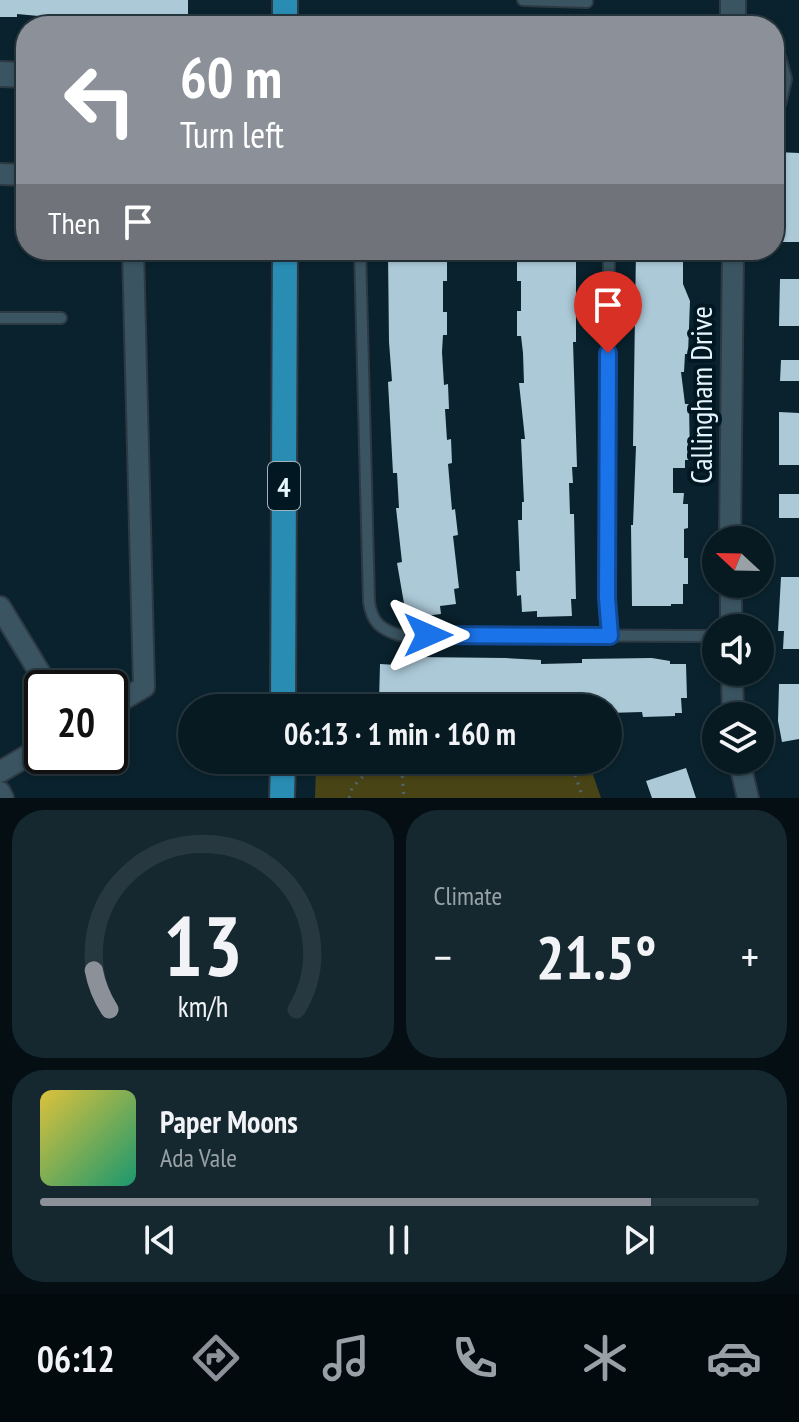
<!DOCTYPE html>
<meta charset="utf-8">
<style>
:root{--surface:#071a22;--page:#15272f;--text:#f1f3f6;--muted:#98a1a5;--line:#283840;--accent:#8c9099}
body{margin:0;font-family:"PT Sans Narrow",sans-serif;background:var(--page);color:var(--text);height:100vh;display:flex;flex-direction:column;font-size:30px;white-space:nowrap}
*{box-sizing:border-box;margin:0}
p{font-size:26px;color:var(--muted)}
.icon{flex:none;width:44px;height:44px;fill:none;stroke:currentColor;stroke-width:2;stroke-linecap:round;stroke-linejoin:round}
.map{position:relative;height:798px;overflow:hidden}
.sheet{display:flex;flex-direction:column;gap:12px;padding:12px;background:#040e13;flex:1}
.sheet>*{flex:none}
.hud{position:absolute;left:16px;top:16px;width:768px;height:244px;border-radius:32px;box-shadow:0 2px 6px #0004,0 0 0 2px var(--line);background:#8c9099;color:#fff;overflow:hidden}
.needle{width:52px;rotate:292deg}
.tools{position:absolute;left:702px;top:526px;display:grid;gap:16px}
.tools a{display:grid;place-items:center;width:72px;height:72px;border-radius:50%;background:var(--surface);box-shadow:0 2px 6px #0004,0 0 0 2px var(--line);font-size:40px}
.speed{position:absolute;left:24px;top:670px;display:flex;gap:16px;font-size:40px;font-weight:700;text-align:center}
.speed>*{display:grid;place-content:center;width:104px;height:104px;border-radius:50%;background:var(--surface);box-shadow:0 2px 6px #0004,0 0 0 2px var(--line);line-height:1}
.speed .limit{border:4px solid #111;border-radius:12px;background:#fff;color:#111}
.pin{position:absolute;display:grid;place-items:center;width:68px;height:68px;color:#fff;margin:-82px -34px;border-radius:50% 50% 50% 0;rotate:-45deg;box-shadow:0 0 8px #0007}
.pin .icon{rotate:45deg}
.me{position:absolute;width:88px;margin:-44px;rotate:90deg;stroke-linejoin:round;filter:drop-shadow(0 0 6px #0008)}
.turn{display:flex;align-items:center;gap:28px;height:168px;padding:0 32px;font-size:36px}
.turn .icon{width:104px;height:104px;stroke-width:2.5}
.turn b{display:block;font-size:56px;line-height:68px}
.then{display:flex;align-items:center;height:76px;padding:0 32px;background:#0003;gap:16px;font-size:30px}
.big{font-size:60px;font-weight:700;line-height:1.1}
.sheet .widget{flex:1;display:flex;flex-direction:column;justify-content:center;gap:12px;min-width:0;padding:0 28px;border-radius:32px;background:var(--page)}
.sheet .dial{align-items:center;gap:0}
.dial svg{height:208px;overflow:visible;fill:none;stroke:var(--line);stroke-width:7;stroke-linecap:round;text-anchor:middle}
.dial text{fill:var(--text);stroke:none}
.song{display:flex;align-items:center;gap:24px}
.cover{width:96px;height:96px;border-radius:12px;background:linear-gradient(135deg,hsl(50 70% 55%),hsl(160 70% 35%))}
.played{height:8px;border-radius:4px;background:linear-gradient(90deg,var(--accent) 85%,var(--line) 85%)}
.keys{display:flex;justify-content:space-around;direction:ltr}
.heat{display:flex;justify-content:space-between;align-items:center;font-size:44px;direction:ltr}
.sheet .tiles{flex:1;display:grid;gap:12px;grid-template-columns:1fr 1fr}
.widget:last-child{grid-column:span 2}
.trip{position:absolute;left:178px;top:694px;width:444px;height:80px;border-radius:40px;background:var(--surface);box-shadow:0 2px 6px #0004,0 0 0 2px var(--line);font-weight:700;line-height:80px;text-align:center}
.menu{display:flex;height:128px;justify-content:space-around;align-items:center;background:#030a0e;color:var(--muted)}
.menu .icon{width:56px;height:56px}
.menu .current{color:var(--accent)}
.menu b{font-size:36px;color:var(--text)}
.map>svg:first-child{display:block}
.green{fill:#494416}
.building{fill:#acc9d8}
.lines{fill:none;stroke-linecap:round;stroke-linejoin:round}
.lane-casing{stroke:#2e3a43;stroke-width:14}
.street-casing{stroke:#2e3a43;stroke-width:24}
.secondary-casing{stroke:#2e3a43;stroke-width:28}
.primary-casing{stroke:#2e3a43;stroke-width:28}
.path{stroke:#516771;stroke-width:3;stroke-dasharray:2 6;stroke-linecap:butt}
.lane{stroke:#3a5461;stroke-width:10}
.street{stroke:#3a5461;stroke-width:20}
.secondary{stroke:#3a5461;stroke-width:24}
.primary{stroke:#298cb3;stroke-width:24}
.route-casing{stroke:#114b97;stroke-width:20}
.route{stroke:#1a73e8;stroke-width:14}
.labels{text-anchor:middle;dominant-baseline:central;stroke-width:8;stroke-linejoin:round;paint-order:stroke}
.shield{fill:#011823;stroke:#a1b3bc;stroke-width:2}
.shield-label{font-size:28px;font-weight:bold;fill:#e6f5fd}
.street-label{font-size:30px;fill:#e6f5fd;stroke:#011823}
</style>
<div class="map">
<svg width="799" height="798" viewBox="0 0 799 798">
<rect width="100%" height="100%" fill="#09222d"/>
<path class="green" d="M 411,760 L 588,760 L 601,798 L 315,798 L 316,764 Z"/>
<path class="building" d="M 0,0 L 188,0 L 188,25 L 92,24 L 92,22 L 82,22 L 82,20 L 17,14 L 17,17 L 0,17 Z
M 777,152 L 799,153 L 799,242 L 779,242 Z
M 392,250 L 442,250 L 442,256 L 447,257 L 447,281 L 443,281 L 443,312 L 447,312 L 447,335 L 443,335 L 442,352 L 444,385 L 448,384 L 449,409 L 445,409 L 447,440 L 451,439 L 452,463 L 448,464 L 452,510 L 455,509 L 458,535 L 453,536 L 459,588 L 454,589 L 456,604 L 440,606 L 441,614 L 424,616 L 424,613 L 406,615 L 397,563 L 402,562 L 396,508 L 399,508 L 397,473 L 393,473 L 388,382 L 392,381 L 389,342 L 388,252 Z
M 521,250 L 576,251 L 576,342 L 573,342 L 577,467 L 572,467 L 573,483 L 569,483 L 570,514 L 574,514 L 576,599 L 571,599 L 572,616 L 537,617 L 537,611 L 522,612 L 521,595 L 517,596 L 516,571 L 520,571 L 518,520 L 522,520 L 522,502 L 524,502 L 521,439 L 525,439 L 519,383 L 524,383 L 523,353 L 521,336 L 517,336 L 517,311 L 521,311 L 521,281 L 517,281 L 517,256 L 521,257 Z
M 636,250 L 683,250 L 683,284 L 690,301 L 688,354 L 685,354 L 684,372 L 681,372 L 685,404 L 689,404 L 690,460 L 685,460 L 685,468 L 673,468 L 673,493 L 684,493 L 683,504 L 688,504 L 688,528 L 684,529 L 684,558 L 688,558 L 688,584 L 683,584 L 683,604 L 671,604 L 671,606 L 632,606 L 631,525 L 633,525 L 636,446 L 633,446 Z
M 780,279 L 799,279 L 799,326 L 779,326 Z
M 781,360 L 799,360 L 799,381 L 780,381 Z
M 779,412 L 799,413 L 799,465 L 779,465 Z
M 779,494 L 799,494 L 799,518 L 779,518 Z
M 781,577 L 799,577 L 799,649 L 783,649 L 784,631 L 778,631 Z
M 416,657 L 505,658 L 541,660 L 541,664 L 582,663 L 582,659 L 652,658 L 670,661 L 670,664 L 686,664 L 687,698 L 681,698 L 682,713 L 675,713 L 675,716 L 643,717 L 642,712 L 608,713 L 608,708 L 386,708 L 386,702 L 379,702 L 380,664 L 397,665 L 397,661 L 416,660 Z
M 779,684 L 799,684 L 799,739 L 782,742 L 778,721 Z
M 686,768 L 696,798 L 652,798 L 646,781 Z"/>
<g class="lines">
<g class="lane-casing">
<path id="lane" d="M 523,0 L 587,2
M 360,250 L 369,602 C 372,622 380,629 399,635 L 716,636
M 609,250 L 607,598 L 610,636
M 0,318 L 61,318"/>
</g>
<g class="street-casing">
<path id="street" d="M 0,174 L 26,175
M 730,540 L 733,250
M 731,584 L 731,628
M 0,607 L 49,688
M 732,672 L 733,716
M 110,707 L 144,687 L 133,250
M 739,760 L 748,798
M 0,772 L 42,747
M 0,792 L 3,798"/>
</g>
<g class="secondary-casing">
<path id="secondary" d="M 733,0 L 733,26
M 774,61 L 779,79 L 774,100
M 0,74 L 26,75"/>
</g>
<g class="primary-casing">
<path id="primary" d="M 285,26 L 285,0
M 283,708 L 285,250
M 282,798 L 283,760"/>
</g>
<path class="path" d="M 401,760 L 404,798
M 557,760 L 574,772 L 583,798
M 349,798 L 352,788 L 368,771 L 475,760"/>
<use href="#lane" class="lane"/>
<use href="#street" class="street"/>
<use href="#secondary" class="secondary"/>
<use href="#primary" class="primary"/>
</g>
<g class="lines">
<g class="route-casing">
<path id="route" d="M 428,635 L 610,636 L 607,598 L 608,353"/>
</g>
<use href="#route" class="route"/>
</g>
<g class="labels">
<rect class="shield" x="268" y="462" width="32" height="48" rx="6"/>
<g class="shield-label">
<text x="284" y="486">4</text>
</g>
<g class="street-label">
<text transform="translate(700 395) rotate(-90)">Callingham Drive</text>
</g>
</g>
</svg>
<div class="tools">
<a><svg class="needle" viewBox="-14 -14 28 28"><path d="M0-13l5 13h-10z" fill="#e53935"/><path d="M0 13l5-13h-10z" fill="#98a1a5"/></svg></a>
<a><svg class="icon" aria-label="sound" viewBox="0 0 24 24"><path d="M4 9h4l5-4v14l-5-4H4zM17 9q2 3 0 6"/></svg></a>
<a><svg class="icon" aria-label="layers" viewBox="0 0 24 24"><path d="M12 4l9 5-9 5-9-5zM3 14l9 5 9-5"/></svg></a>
</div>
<div class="speed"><div class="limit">20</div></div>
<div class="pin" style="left:608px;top:353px;background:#d93025"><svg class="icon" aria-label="arrive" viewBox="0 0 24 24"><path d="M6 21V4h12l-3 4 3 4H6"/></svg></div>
<svg class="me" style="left:428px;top:635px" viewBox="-20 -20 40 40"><path d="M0-17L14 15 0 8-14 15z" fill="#1a73e8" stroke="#fff" stroke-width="4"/></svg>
<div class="trip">06:13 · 1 min · 160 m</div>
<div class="hud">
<div class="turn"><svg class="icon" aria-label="left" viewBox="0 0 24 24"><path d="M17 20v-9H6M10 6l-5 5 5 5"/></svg><div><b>60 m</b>Turn left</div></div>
<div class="then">Then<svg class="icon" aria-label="arrive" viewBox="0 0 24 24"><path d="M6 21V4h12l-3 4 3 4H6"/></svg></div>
</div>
</div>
<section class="sheet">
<div class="tiles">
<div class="widget dial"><svg viewBox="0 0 100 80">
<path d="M14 69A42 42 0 1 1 86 69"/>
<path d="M14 69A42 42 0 0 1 8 54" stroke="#8c9099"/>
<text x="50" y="56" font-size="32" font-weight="700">13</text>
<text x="50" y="72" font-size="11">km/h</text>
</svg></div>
<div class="widget"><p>Climate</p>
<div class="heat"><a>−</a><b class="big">21.5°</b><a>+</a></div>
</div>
<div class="widget">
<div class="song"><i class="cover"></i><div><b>Paper Moons</b><p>Ada Vale</p></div></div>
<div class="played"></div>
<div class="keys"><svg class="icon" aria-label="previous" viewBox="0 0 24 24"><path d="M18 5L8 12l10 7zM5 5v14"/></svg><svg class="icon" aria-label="pause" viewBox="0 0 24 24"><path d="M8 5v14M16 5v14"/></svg><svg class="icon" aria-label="next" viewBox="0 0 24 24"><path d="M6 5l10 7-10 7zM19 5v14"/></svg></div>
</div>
</div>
</section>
<nav class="menu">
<b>06:12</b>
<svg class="icon current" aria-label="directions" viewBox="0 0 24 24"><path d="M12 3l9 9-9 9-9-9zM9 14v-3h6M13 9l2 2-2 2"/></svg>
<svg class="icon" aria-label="music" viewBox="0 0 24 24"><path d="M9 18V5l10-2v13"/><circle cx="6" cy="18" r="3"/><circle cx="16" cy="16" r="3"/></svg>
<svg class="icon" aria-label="phone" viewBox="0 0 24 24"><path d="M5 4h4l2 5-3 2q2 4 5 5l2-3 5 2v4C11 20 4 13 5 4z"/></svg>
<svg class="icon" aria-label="climate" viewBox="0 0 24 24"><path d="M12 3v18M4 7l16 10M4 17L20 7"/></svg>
<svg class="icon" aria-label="car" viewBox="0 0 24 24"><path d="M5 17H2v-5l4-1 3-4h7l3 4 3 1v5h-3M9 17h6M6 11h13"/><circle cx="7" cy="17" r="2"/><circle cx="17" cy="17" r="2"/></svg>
</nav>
